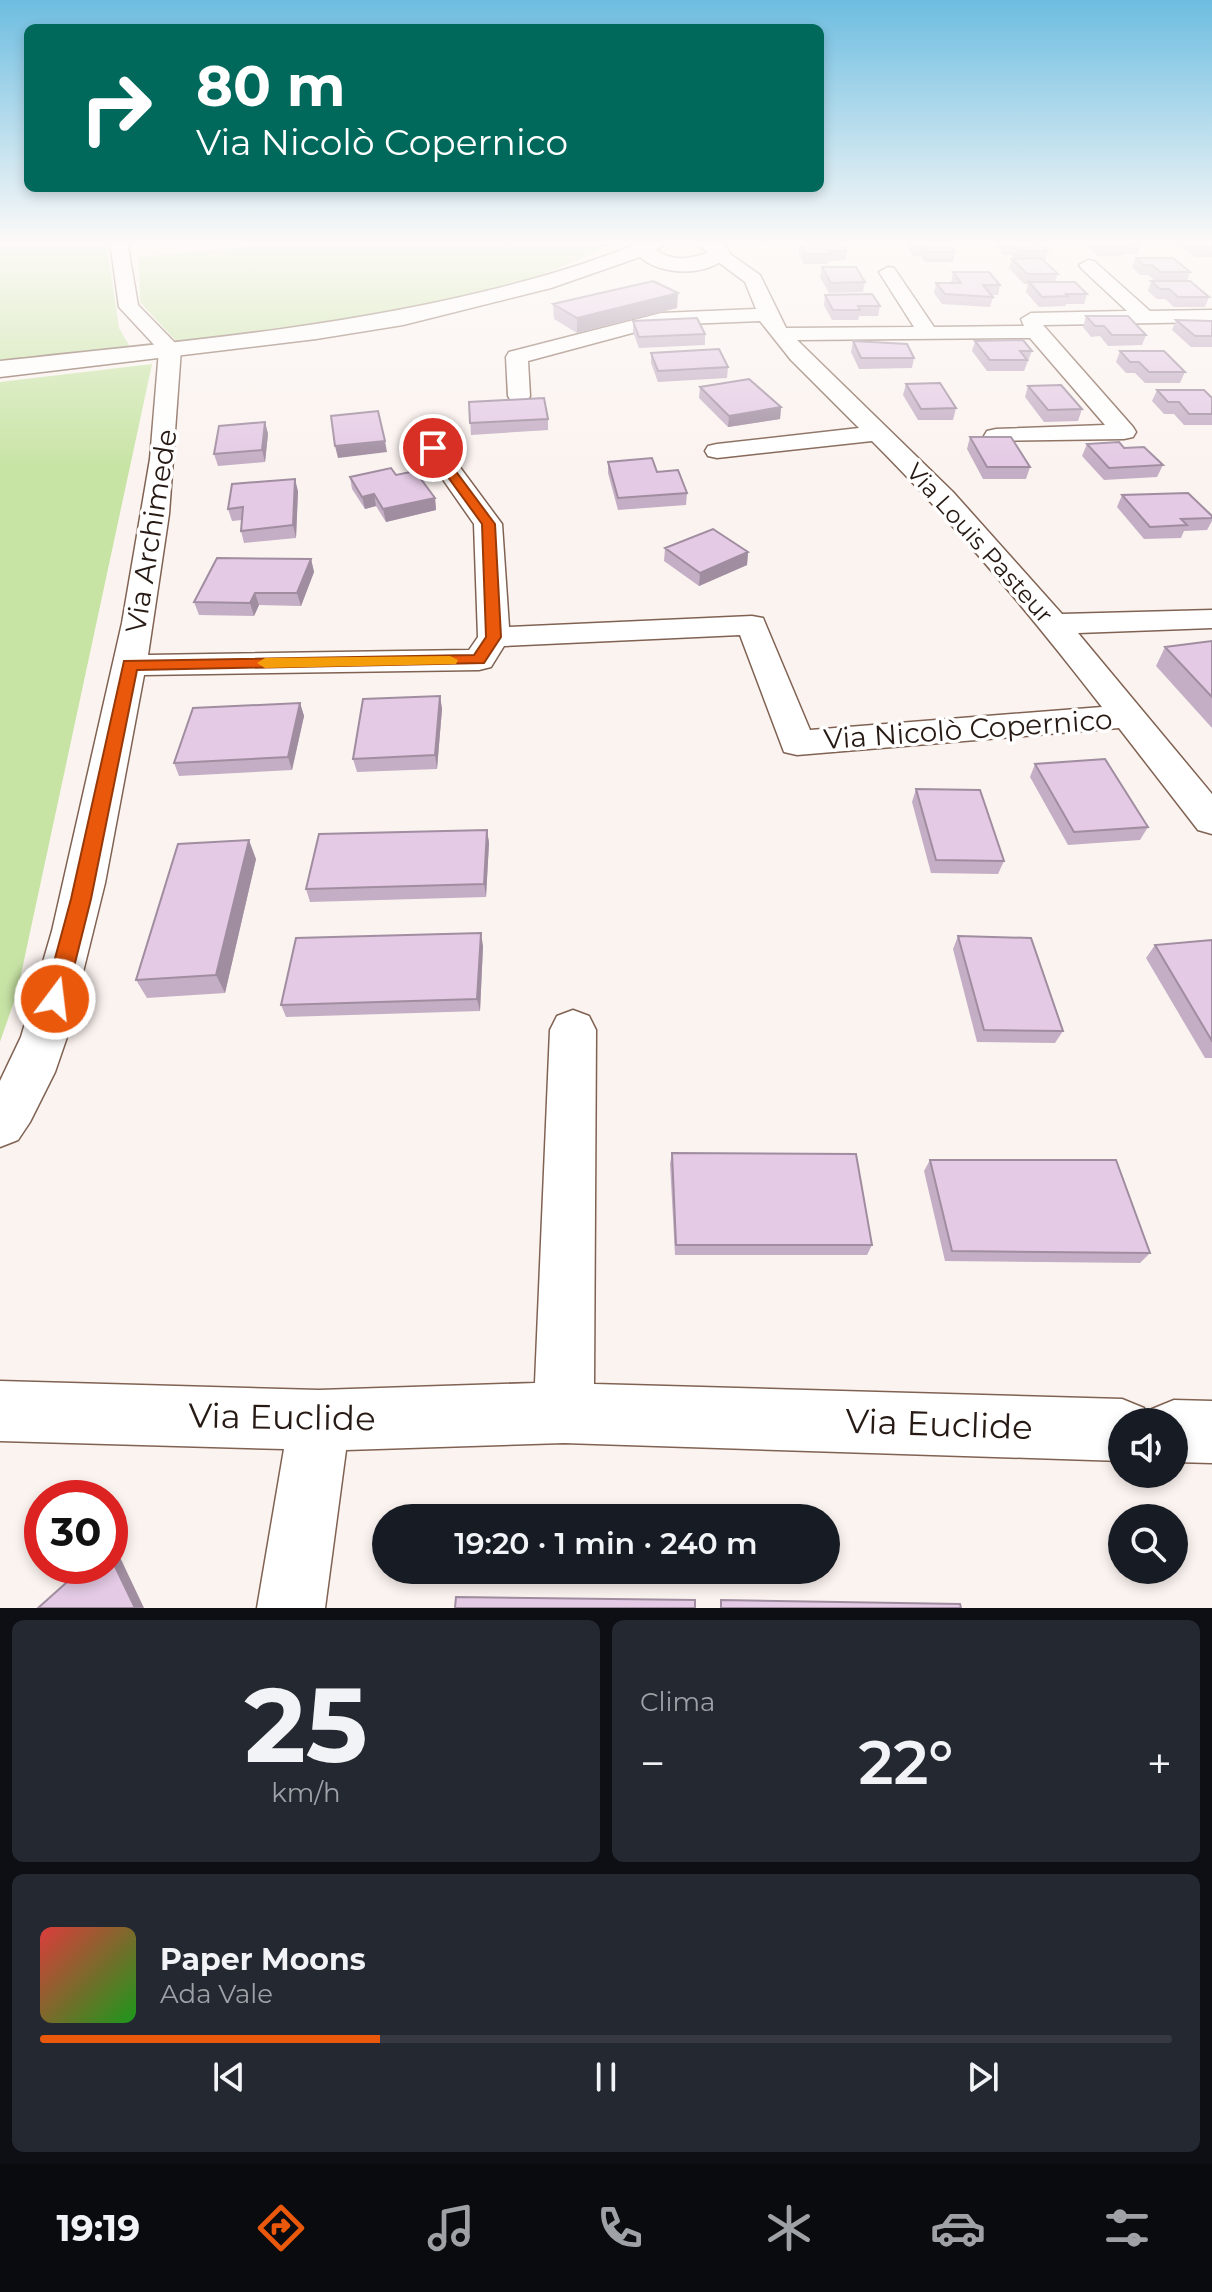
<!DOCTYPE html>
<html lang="it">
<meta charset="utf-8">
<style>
:root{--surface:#171b24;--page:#242831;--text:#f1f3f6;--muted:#9ea1a6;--line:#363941;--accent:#ea580c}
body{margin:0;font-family:Montserrat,sans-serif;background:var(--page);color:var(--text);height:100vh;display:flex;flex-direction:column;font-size:30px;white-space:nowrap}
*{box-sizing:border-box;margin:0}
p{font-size:26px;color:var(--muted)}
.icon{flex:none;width:44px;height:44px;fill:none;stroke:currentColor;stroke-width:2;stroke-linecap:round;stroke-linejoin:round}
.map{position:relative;height:1608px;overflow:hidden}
.details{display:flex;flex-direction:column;gap:12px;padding:12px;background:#0d0f14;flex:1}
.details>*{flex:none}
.banner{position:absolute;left:24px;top:24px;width:800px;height:168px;border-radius:12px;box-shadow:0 4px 12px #0003;background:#00695c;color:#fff;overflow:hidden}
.fabs{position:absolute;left:1108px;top:1408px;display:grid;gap:16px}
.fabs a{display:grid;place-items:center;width:80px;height:80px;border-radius:50%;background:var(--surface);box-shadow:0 4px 12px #0003;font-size:40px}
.speed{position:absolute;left:24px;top:1480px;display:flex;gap:16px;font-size:40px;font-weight:700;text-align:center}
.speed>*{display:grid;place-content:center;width:104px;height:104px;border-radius:50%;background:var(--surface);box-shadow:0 4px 12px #0003;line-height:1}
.speed .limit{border:12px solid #d22;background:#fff;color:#111}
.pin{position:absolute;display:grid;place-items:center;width:68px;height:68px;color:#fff;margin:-34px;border:4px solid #fff;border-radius:50%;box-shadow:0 2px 8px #0007}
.me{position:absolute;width:88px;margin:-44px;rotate:15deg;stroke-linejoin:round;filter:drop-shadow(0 0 6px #0008)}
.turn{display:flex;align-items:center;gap:28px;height:168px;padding:0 40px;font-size:36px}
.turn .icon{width:104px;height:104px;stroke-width:2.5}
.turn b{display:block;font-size:56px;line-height:68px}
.big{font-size:60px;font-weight:600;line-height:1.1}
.details .widget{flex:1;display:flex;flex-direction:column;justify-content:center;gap:12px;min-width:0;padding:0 28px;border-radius:12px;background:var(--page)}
.details .dial{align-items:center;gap:0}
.dial b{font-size:104px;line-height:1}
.song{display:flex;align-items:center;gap:24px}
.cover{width:96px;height:96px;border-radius:12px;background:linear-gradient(135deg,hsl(0 70% 55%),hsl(120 70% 35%))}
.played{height:8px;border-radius:4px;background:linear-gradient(90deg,var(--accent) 30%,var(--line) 30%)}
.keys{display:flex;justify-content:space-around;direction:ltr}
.heat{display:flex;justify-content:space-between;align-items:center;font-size:44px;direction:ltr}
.details .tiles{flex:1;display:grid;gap:12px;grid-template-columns:1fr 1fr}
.widget:last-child{grid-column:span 2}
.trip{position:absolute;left:372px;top:1504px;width:468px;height:80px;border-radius:40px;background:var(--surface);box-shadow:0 4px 12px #0003;font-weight:600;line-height:80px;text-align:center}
.dock{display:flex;height:128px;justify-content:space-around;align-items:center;background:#090b0e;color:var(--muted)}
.dock .icon{width:56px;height:56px}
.dock .on{color:var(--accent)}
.dock b{font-size:36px;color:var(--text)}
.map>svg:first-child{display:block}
.green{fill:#c8e4a5}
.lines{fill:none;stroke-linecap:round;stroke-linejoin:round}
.minor-casing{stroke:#806252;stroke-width:3}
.tertiary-casing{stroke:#806252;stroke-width:3}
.minor{fill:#fff;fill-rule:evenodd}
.tertiary{fill:#fff;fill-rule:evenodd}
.wall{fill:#c4aec5}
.shaded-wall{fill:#a08da0}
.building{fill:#e4cae5;stroke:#a08da0;stroke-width:2}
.route{fill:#ea580c;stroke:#983908;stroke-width:2}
.slow{fill:#f59e0b}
.labels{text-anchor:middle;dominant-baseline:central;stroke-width:7;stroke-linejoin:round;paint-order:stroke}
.far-street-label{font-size:24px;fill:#271a14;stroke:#fff}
.street-label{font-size:28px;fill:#271a14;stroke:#fff}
.near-street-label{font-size:34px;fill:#271a14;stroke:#fff}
</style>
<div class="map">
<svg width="1212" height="1608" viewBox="0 0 1212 1608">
<rect width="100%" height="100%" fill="#fbf3f0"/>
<path class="green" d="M 0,241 L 106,241 L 119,328 L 130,347 L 0,360 Z
M 306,241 L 618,241 C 483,312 326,322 177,342 L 140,302 L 139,257 Z
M 152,364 L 17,993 L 0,1042 L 0,382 Z"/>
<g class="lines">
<g class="minor-casing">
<path id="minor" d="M 110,241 L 127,241 L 138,305 L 181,349 L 169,514 L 148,655 L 469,650 L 478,637 L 474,524 L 421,448 L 424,443 L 442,443 L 502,524 L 509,627 L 752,616 L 763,618 L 810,730 L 1102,707 C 1030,614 955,524 872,441 L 717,458 L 708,456 L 705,451 L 708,446 L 717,444 L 859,428 L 791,360 L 760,321 L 662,325 L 528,361 L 530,396 L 527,401 L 511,401 L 508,396 L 506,357 L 509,352 L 661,313 L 756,309 L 745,282 L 717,261 L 711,251 L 720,246 L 726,247 L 730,254 L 760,275 L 786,328 L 914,327 L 879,272 L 888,267 L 894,268 L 934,327 L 1024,326 L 1021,319 L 1031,313 L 1127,311 L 1082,269 L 1079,265 L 1088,260 L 1094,261 L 1150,311 L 1212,310 L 1212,322 L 1043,325 L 1133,427 L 1136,432 L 1133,437 L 1124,439 L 987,441 L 984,436 L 987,431 L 996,429 L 1105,425 L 1030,338 L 797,340 L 953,492 L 1062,614 L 1212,610 L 1212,628 L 1078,633 L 1212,794 L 1212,834 L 1198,830 L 1119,728 L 797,755 L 784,752 L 740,635 L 504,646 L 491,667 L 479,670 L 144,675 L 105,883 L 67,1037 L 55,1072 L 30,1122 L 18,1140 L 0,1147 L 0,1081 L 21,1037 L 52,931 L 122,623 L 150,459 L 159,350 L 119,307 Z
M 573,1010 L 589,1016 L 596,1030 L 594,1384 L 1122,1399 L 1144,1408 L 1148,1419 L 1152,1409 L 1174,1400 L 1212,1401 L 1212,1463 L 1174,1462 L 1174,1422 L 1122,1422 L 1122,1461 L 564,1443 L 346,1450 L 325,1608 L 257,1608 L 284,1449 L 0,1441 L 0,1381 L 319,1390 L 535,1383 L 550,1030 L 557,1016 Z"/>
</g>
<g class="tertiary-casing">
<path id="tertiary" d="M 642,241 L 669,241 L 656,250 C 671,261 691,260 708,252 L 692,241 L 720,241 L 727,247 L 728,255 C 710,277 660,276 640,257 L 551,288 L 403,325 L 316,339 L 0,377 L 0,361 C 163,343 327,330 486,291 C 539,278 593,263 642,241 Z"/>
</g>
<use href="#minor" class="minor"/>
<use href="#tertiary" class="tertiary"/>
</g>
<path class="wall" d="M 909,241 L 947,241 L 955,252 L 953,262 L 925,262 L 920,256 L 913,256 L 908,248 Z
M 999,241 L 1038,241 L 1048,251 L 1045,261 L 1044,261 L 1058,274 L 1055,282 L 1087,294 L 1084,304 L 1066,304 L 1065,306 L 1039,307 L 1026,292 L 1028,284 L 1024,284 L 1009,268 L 1012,259 L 1014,259 L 1011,255 L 1003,255 L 997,247 Z
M 1085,241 L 1137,241 L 1141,244 L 1138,254 L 1122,254 L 1121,256 L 1098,256 L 1084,244 Z
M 1179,241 L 1212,241 L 1212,257 L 1196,257 L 1178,244 Z
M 799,242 L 847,251 L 846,260 L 829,261 L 828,264 L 804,264 L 798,252 Z
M 1136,258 L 1190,272 L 1187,281 L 1209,297 L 1205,307 L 1174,307 L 1165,299 L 1157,299 L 1148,291 L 1151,281 L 1155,281 L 1148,275 L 1140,275 L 1132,267 Z
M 822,267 L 865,282 L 863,292 L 829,293 L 820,277 Z
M 953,272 L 1000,285 L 998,295 L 991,295 L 993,297 L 990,307 L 942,304 L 934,293 L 936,283 L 951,283 Z
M 825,295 L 880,306 L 878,316 L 859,316 L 858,320 L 832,320 L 824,305 Z
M 553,304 L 677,308 L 577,333 L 554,319 Z
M 1086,316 L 1146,335 L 1142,345 L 1108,346 L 1100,336 L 1091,337 L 1083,327 Z
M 1176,320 L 1212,321 L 1212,347 L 1191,347 L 1172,330 Z
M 633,321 L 705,334 L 705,345 L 639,348 L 633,332 Z
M 853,341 L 914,358 L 912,368 L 859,369 L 851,352 Z
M 975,341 L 1032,351 L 1024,371 L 987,371 L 972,351 Z
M 1120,351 L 1185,372 L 1180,383 L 1145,383 L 1135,373 L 1126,373 L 1116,362 Z
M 651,353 L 728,367 L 727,378 L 658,382 L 651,363 Z
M 906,384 L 956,408 L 953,420 L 918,420 L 903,395 Z
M 1028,386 L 1082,409 L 1078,421 L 1044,422 L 1025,397 Z
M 700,387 L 781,407 L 780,419 L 728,427 L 699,398 Z
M 1157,390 L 1212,398 L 1212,425 L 1184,425 L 1174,414 L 1164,414 L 1152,401 Z
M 469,402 L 548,419 L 548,430 L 471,435 Z
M 265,422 L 268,434 L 265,462 L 218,466 L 214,454 Z
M 970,437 L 1030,467 L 1026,479 L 983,479 L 967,449 Z
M 1087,444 L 1124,448 L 1163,465 L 1157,477 L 1104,480 L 1082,456 Z
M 608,462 L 687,493 L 686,505 L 618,510 L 608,473 Z
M 396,475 L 435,498 L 436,510 L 386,522 L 376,506 L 365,509 L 352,489 L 350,477 Z
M 298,491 L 296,538 L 244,543 L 241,531 L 242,520 L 232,521 L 228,509 Z
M 1122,495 L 1212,516 L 1212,521 L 1207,530 L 1184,531 L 1181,538 L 1144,539 L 1117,507 Z
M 665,548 L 748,552 L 747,565 L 699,586 L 664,561 Z
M 311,559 L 314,572 L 301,606 L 259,605 L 254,616 L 199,615 L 194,602 Z
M 1212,641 L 1212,728 L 1156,666 L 1165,647 Z
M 440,696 L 442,709 L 437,769 L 357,772 L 353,759 Z
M 300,703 L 304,716 L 292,770 L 179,776 L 174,763 Z
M 1035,764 L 1148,827 L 1140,840 L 1068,845 L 1030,777 Z
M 916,789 L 1004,861 L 998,874 L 931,873 L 912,802 Z
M 487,830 L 489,843 L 486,897 L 310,902 L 306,889 Z
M 256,859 L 225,993 L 147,998 L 136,980 Z
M 958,936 L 1063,1031 L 1055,1043 L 977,1042 L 953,949 Z
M 1212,940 L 1212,1058 L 1205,1058 L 1146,958 L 1155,945 Z
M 483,946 L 480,1011 L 286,1017 L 281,1005 Z
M 672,1153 L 872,1245 L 867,1255 L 675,1255 L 670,1164 Z
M 930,1160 L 1150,1253 L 1140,1263 L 945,1261 L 924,1171 Z"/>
<path class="shaded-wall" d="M 678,293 L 677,308 L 577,333 L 577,318 Z
M 781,407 L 780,419 L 728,427 L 729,416 Z
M 265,422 L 268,434 L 265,462 L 262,450 Z
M 385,441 L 387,452 L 338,458 L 335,446 Z
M 295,479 L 298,491 L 296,538 L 293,525 Z
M 374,494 L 376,506 L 365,509 L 362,497 Z
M 435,498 L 436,510 L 386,522 L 383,509 Z
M 748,552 L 747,565 L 699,586 L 700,573 Z
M 311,559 L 314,572 L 301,606 L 297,593 Z
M 255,593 L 259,605 L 254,616 L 250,603 Z
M 440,696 L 442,709 L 437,769 L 435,755 Z
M 300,703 L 304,716 L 292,770 L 288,757 Z
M 487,830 L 489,843 L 486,897 L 484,884 Z
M 249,840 L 256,859 L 225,993 L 216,975 Z
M 481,933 L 483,946 L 480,1011 L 477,999 Z
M 110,1549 L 118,1553 L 144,1608 L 135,1608 L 110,1556 Z"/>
<path class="building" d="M 911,241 L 947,241 L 955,252 L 927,252 L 922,246 L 914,246 Z
M 1002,241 L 1038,241 L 1048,251 L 1019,251 L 1013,245 L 1006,245 Z
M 1094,241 L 1137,241 L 1141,244 L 1122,244 L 1124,246 L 1101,247 Z
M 1190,241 L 1212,241 L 1212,248 L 1199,248 Z
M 799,242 L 842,242 L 847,251 L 828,251 L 830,254 L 806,254 Z
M 1041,258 L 1058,274 L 1027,274 L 1012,259 Z
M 1136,258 L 1173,258 L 1190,272 L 1160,272 L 1152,265 L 1144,265 Z
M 822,267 L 856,267 L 865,282 L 831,283 Z
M 953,272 L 989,272 L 1000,285 L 983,285 L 993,297 L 945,294 L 936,283 L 961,283 Z
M 653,281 L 678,293 L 577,318 L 553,304 Z
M 1151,281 L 1190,281 L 1209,297 L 1178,297 L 1169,289 L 1160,289 Z
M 1029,282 L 1075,282 L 1087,294 L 1066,294 L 1068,296 L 1042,297 Z
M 872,294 L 880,306 L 858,306 L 860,310 L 833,310 L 825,295 Z
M 1086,316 L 1128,316 L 1146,335 L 1112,335 L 1104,326 L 1095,326 Z
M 697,318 L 705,334 L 639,337 L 633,321 Z
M 1176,320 L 1212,321 L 1212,336 L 1195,336 Z
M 1023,340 L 1032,351 L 1020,351 L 1027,360 L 990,360 L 975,341 Z
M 853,341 L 907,344 L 914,358 L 861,358 Z
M 719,349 L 728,367 L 658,371 L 651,353 Z
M 1120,351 L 1164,351 L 1185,372 L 1149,372 L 1139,362 L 1130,362 Z
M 749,379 L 781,407 L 729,416 L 700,387 Z
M 940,383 L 956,408 L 921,409 L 906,384 Z
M 1061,385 L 1082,409 L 1048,410 L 1028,386 Z
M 1157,390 L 1204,390 L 1212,398 L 1212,414 L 1189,414 L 1179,402 L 1168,402 Z
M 544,398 L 548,419 L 470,423 L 469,402 Z
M 378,411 L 385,441 L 335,446 L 331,416 Z
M 265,422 L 262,450 L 214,454 L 219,426 Z
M 970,437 L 1011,437 L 1030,467 L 987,467 Z
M 1119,442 L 1124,448 L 1144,447 L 1163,465 L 1109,468 L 1087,444 Z
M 652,458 L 657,472 L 678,470 L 687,493 L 618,498 L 608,462 Z
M 391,468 L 396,475 L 415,471 L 435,498 L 383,509 L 374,494 L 362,497 L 350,477 Z
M 295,479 L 293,525 L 241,531 L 243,507 L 228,509 L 232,484 Z
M 1188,493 L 1212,516 L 1212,518 L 1181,519 L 1187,525 L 1150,527 L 1122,495 Z
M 713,529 L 748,552 L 700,573 L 665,548 Z
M 217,558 L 311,559 L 297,593 L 255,593 L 250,603 L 194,602 Z
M 1212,641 L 1212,697 L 1165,647 Z
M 440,696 L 435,755 L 353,759 L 363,699 Z
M 300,703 L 288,757 L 174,763 L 193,708 Z
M 1105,759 L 1148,827 L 1074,832 L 1035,764 Z
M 916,789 L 980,790 L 1004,861 L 936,860 Z
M 487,830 L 484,884 L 306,889 L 319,834 Z
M 249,840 L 216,975 L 136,980 L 178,844 Z
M 481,933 L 477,999 L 281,1005 L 296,938 Z
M 958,936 L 1031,938 L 1063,1031 L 984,1030 Z
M 1212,940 L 1212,1041 L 1155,945 Z
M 672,1153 L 856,1154 L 872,1245 L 676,1245 Z
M 930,1160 L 1116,1160 L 1150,1253 L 952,1251 Z
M 110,1556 L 135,1608 L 38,1608 L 85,1566 L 110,1566 Z
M 456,1597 L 695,1600 L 695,1608 L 455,1608 Z
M 721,1600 L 960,1604 L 961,1608 L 721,1608 Z"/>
<linearGradient id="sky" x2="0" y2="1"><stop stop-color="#6dbde0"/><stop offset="0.52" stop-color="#fdfaf8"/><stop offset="1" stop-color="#fdfaf8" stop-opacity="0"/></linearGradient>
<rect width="1212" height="466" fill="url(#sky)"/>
<path class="route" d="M 429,446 L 437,446 L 495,524 L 501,637 L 484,663 L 137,670 L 91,899 L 66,999 L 63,1006 L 55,1008 L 48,1006 L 44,999 L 71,899 L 124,661 L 474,655 L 486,637 L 482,524 L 427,448 Z"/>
<path class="slow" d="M 450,656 L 458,660 L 456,664 L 265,668 L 257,663 L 265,658 Z"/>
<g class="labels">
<g class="far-street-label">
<text transform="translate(980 543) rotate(48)">Via Louis Pasteur</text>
</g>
<g class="street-label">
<text transform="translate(151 531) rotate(-81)">Via Archimede</text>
<text transform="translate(968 729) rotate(-4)">Via Nicolò Copernico</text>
</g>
<g class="near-street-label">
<text transform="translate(282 1417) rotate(1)">Via Euclide</text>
<text transform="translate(939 1424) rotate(2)">Via Euclide</text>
</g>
</g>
</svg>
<div class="fabs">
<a><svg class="icon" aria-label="sound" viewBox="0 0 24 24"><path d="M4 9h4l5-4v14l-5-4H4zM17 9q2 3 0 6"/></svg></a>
<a><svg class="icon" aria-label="search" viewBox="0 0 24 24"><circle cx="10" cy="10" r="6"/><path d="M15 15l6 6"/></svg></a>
</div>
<div class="speed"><div class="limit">30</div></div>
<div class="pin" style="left:433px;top:448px;background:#d93025"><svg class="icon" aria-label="arrive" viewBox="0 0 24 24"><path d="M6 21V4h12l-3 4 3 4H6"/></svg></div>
<svg class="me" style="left:55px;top:999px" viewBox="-20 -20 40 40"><circle r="17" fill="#ea580c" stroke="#fff" stroke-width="3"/><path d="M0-11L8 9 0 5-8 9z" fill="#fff"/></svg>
<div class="trip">19:20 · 1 min · 240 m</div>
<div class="banner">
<div class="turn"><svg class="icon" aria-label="right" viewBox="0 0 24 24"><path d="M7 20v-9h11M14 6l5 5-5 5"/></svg><div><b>80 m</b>Via Nicolò Copernico</div></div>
</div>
</div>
<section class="details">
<div class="tiles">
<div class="widget dial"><b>25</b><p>km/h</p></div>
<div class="widget"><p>Clima</p>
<div class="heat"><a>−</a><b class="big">22°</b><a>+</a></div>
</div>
<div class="widget">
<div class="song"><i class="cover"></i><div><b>Paper Moons</b><p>Ada Vale</p></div></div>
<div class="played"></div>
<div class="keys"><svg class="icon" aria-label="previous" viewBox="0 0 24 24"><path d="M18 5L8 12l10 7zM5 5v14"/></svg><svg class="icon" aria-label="pause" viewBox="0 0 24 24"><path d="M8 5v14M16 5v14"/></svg><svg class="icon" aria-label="next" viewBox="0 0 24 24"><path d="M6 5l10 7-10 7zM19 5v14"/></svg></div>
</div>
</div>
</section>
<nav class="dock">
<b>19:19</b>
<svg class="icon on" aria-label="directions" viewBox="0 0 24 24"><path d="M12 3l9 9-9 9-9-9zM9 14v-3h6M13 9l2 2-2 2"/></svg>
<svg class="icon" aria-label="music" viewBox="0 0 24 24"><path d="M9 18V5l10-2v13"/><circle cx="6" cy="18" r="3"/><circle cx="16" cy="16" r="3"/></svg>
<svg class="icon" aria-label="phone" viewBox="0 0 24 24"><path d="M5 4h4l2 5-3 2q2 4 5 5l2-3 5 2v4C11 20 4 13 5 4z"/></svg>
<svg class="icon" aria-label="climate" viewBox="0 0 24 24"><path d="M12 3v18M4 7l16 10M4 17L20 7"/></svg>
<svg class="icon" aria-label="car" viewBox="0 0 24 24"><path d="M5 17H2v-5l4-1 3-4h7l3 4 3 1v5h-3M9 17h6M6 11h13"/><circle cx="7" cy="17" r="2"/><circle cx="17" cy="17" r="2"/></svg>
<svg class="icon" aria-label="filters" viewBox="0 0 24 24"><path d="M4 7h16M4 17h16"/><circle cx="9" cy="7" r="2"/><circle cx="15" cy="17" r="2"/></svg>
</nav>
